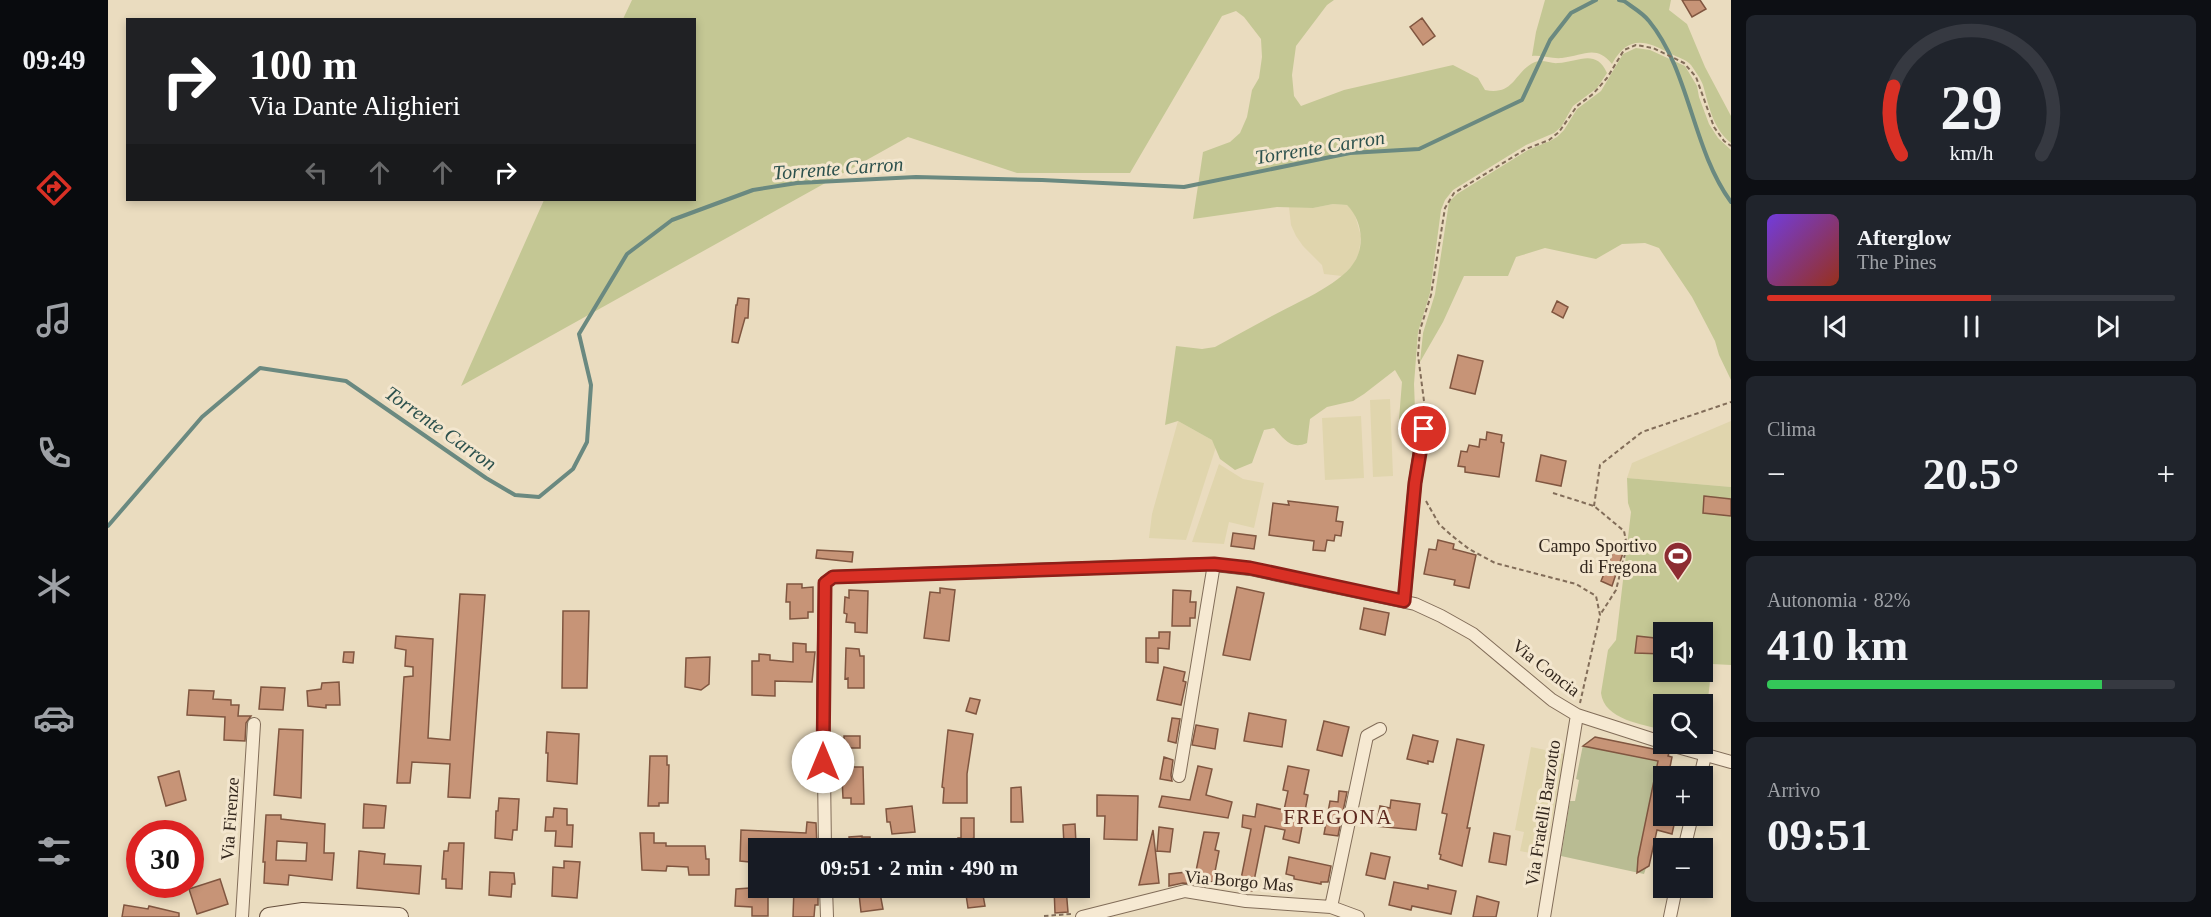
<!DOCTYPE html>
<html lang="it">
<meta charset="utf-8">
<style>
:root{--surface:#171b24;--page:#20242c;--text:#f1f3f6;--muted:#9ea1a6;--line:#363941;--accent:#d93025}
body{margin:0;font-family:"Times New Roman",serif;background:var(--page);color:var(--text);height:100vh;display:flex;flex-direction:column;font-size:22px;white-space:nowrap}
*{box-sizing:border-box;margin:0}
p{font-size:20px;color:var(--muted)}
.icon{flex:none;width:33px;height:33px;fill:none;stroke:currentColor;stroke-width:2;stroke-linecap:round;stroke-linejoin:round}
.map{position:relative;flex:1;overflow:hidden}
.drawer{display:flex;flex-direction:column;gap:15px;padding:15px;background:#0d0f14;width:480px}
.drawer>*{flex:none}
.hud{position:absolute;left:18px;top:18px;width:570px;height:183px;border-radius:0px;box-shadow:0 3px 9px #0003;background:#202124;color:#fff;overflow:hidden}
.controls{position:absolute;left:1545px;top:622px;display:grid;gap:12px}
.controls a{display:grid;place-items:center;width:60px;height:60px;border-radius:0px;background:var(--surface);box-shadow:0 3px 9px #0003;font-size:30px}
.speed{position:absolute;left:18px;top:820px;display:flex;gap:12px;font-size:30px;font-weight:700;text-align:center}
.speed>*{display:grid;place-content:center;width:78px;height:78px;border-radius:50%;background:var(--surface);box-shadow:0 3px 9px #0003;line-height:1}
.speed .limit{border:9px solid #d22;background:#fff;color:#111}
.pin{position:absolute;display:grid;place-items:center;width:51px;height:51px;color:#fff;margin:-26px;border:3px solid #fff;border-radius:50%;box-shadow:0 2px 6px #0007}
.me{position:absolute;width:66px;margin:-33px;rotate:0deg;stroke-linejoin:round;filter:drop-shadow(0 0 4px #0008)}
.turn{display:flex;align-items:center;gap:21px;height:126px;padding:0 24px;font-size:27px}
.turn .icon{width:78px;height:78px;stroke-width:2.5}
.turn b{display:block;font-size:42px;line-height:51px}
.lanes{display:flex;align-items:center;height:57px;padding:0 24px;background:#0003;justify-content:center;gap:30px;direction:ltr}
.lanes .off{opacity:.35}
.big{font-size:45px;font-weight:700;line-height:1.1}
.drawer .card{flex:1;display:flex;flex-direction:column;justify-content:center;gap:9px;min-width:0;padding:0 21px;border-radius:9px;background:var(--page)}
.drawer .dial{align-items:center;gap:0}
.dial svg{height:156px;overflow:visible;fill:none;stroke:var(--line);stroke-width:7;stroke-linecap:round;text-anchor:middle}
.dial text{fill:var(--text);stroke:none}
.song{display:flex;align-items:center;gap:18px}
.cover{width:72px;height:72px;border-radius:9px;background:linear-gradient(135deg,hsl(260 70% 55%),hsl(10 70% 35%))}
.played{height:6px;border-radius:3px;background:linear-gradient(90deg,var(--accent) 55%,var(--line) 55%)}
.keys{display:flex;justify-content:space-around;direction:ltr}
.heat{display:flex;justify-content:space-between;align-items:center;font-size:33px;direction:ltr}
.charge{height:9px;border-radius:4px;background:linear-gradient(90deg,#34c759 82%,var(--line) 0)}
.trip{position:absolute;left:640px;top:838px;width:342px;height:60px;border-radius:0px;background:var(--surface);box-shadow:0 3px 9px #0003;font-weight:700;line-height:60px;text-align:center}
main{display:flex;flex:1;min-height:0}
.tabs{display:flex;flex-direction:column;width:108px;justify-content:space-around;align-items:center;background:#090b0e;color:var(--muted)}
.tabs .icon{width:42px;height:42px}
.tabs .selected{color:var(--accent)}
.tabs b{font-size:27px;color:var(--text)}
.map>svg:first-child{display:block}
.farmland{fill:#e0d5ad}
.green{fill:#c4c794;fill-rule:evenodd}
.cemetery{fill:#b9bc93}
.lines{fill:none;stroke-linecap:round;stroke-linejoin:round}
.stream{stroke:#6a8980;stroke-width:4}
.building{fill:#c79477;stroke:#805640;stroke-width:1.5;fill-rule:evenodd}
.minor-casing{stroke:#826d59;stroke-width:14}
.secondary-casing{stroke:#644e3c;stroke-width:20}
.path{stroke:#826d59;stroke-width:2;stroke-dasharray:4.5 3;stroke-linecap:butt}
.minor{stroke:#f6e9d2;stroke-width:12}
.secondary{stroke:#f6e9d2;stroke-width:18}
.route-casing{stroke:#8d1f18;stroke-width:15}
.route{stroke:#d93025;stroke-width:10}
.labels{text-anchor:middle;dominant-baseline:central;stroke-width:6;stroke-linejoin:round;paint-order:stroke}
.poi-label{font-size:18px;fill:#32261c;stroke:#f3e6ce;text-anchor:end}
.street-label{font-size:18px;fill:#32261c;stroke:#f3e6ce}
.water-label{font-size:20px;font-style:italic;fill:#2c514d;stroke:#f3e6ce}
.quarter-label{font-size:21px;letter-spacing:1.5px;fill:#5c281e;stroke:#f3e6ce}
</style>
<main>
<nav class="tabs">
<b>09:49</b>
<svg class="icon selected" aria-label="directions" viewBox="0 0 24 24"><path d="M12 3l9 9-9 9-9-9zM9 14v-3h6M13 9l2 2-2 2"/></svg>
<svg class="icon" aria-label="music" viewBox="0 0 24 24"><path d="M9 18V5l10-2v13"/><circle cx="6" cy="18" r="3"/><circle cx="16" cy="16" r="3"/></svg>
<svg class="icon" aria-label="phone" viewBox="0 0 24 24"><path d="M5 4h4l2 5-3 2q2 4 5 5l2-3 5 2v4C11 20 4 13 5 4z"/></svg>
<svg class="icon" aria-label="climate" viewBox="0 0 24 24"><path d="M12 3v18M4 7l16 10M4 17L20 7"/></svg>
<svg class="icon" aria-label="car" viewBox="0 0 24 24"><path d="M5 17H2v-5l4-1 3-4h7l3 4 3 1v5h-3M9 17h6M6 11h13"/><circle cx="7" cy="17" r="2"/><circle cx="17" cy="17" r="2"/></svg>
<svg class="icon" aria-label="filters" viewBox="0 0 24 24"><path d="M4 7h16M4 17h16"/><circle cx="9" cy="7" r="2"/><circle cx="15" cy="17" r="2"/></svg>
</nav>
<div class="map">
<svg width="1623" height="917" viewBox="0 0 1623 917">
<rect width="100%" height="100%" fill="#eadcbf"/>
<path class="farmland" d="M 1225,204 L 1239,205 L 1246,212 L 1253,236 L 1251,253 L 1245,265 L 1234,276 L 1216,274 L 1214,265 L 1195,246 L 1188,236 L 1183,225 L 1181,207 L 1205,208 Z
M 1282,399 L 1285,476 L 1265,477 L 1262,400 Z
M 1253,416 L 1256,478 L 1217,480 L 1214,418 Z
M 1070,421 L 1104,440 L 1108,447 L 1078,540 L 1041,538 L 1044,514 Z
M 1623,421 L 1623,487 L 1519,478 L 1524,463 Z
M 1111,464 L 1135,479 L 1156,483 L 1146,528 L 1121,522 L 1116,544 L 1084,542 Z
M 1423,747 L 1457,754 L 1437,856 L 1412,851 L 1416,832 L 1407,830 Z"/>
<path class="green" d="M 524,0 L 1226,0 L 1219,5 L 1188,46 L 1184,75 L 1186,96 L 1193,106 L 1236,90 L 1345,65 L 1370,78 L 1377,90 C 1407,96 1406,71 1427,62 C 1435,59 1443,64 1450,63 C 1470,62 1488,48 1499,73 L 1489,88 L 1465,106 L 1453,127 L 1446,133 L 1418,145 L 1345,190 L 1337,200 L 1333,210 L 1322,293 L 1310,332 L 1306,384 L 1308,435 L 1297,433 L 1291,419 L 1294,382 L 1287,370 L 1256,394 L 1245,401 L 1219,407 L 1202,419 L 1199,443 C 1183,450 1176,439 1166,428 L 1156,430 L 1144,463 L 1127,470 L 1112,459 L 1104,440 L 1070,421 L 1057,425 L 1068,346 L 1094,349 L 1107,347 C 1126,337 1145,326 1164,316 C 1186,304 1231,285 1245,264 C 1258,246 1254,220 1239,205 L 1225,204 L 1205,208 L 1169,207 L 1085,219 L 1095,152 L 1122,142 L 1132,133 L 1139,117 L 1144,90 L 1151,78 L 1154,57 L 1153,39 L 1136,17 L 1128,11 L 1114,16 L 1022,173 L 909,173 L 800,137 L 353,386 L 436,200 L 586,200 L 586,20 L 515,19 Z
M 1437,0 L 1563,0 L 1561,10 L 1579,24 L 1597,67 L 1623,116 L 1623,143 C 1605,129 1601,106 1595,85 C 1593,79 1587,71 1583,65 C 1578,59 1569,57 1563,54 C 1537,40 1520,35 1504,64 C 1488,44 1475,56 1454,58 C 1444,59 1434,55 1424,56 L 1428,32 Z
M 1528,48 L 1542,50 L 1577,66 L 1589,86 L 1591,97 L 1601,124 L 1610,138 L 1623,150 L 1623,380 L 1611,355 L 1607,341 L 1584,297 L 1551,248 L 1537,243 L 1514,244 L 1488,259 L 1437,248 L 1408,257 L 1400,276 L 1356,276 L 1335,322 L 1312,362 L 1315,333 L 1327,294 L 1341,202 L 1349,194 L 1420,150 L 1442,141 L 1449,137 L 1456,130 L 1469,109 L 1493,91 L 1515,54 Z
M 1519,478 L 1623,487 L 1623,665 L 1604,664 L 1595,742 L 1594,705 L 1556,705 L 1555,730 C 1535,724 1496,720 1493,693 L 1500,650 L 1508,640 L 1523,512 L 1520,503 ZM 1556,633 L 1594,633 L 1594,672 L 1556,672 Z"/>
<path class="cemetery" d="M 1487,737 L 1561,752 L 1556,777 L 1555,797 L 1541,866 L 1538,868 L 1536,874 L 1453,856 L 1462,801 L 1467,801 L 1471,780 L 1468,779 L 1475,745 Z"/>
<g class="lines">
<path class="stream" d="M 1511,0 L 1516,1 C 1524,7 1535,13 1541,21 C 1582,71 1584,149 1623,202
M 0,526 L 94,417 L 152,368 L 238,381 L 378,478 L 407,495 L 431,497 L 465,469 L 479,442 L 483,385 L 471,334 L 519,254 L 564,220 L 645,190 L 689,183 L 808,177 L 934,180 L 1076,187 L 1242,153 L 1311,149 L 1414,100 L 1442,40 L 1463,13 L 1488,0"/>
</g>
<path class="building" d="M 1574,0 L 1592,0 L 1598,9 L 1584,17 Z
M 1314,18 L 1327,36 L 1315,45 L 1302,27 Z
M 630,298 L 641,299 L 640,318 L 637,318 L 630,343 L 624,342 L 628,305 L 629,305 Z
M 1449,301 L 1460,307 L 1455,318 L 1444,312 Z
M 1350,355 L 1375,361 L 1367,394 L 1342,388 Z
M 1379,432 L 1394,435 L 1393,442 L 1396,443 L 1391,477 L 1357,472 L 1357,467 L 1350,466 L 1353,451 L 1359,452 L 1361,445 L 1371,447 L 1372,439 L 1378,440 Z
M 1433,455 L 1458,461 L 1453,486 L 1428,481 Z
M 1596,496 L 1623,499 L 1623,516 L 1595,513 Z
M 1180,501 L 1230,507 L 1228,521 L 1235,522 L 1233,536 L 1227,535 L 1226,541 L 1219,540 L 1217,551 L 1205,550 L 1206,541 L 1161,535 L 1165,503 L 1181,505 Z
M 1125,533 L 1148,536 L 1146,549 L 1123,546 Z
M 1330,540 L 1346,544 L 1345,549 L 1368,555 L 1361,588 L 1346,585 L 1347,580 L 1316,574 L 1321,549 L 1328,550 Z
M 709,550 L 745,552 L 744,562 L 708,558 Z
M 1506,550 L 1515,553 L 1504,586 L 1493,581 Z
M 679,584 L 694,584 L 694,588 L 705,587 L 705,612 L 700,612 L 700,618 L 682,619 L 682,602 L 678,602 Z
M 1129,587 L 1156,593 L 1142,660 L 1115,655 Z
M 832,588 L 847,590 L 841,641 L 816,638 L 822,592 L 832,593 Z
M 741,590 L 760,591 L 759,633 L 747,632 L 747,623 L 738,622 L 739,614 L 736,613 L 737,597 L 741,598 Z
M 1065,590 L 1083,591 L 1082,602 L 1088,602 L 1087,618 L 1082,618 L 1082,626 L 1064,626 Z
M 352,594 L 377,595 L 362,798 L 340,797 L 342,764 L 304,762 L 302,783 L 289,783 L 296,677 L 305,676 L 305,667 L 297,666 L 298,650 L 287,648 L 288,636 L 325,639 L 320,738 L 342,740 Z
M 1256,608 L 1281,613 L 1277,635 L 1252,629 Z
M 455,611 L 481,611 L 479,688 L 454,688 Z
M 1051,632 L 1062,632 L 1061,649 L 1050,648 L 1050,663 L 1038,662 L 1038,638 L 1051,638 Z
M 1529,636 L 1556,639 L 1556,654 L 1527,653 Z
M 685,643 L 698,644 L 698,652 L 707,652 L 704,682 L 667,681 L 667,696 L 644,695 L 644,661 L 651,661 L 651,654 L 662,655 L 662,660 L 685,662 Z
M 738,648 L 751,649 L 752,656 L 756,656 L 756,688 L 740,688 L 740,678 L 737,679 Z
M 236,652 L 246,652 L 245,663 L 235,662 Z
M 602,657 L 601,684 L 593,690 L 577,687 L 578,658 Z
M 1056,667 L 1077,672 L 1075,681 L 1078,682 L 1073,705 L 1049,700 Z
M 231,682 L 232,705 L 218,705 L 218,708 L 200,706 L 199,691 L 213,689 L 214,683 Z
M 153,687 L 177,688 L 175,710 L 151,709 Z
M 81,690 L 106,691 L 105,699 L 123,700 L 123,705 L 131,705 L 130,716 L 143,716 L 138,723 L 137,741 L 116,740 L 117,717 L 79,715 Z
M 862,698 L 872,700 L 868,714 L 858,711 Z
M 1141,713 L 1178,720 L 1174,747 L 1136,741 Z
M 1064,718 L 1072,719 L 1068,743 L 1060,741 Z
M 1216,721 L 1241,727 L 1234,756 L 1209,750 Z
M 1088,725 L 1110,729 L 1107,749 L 1084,745 Z
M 171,729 L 195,730 L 193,798 L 166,795 Z
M 840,730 L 865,734 L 859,774 L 859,803 L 835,803 L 836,788 L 834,787 Z
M 439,732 L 471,734 L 469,784 L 439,781 L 440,753 L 438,753 Z
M 1305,735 L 1330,741 L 1325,762 L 1320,761 L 1320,764 L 1299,759 Z
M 736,736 L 752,736 L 752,748 L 736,748 Z
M 1487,737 L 1555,751 L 1561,753 L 1560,756 L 1564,757 L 1560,777 L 1556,777 L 1556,797 L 1552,816 L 1568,816 L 1564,834 L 1549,830 L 1541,866 L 1529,873 L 1530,858 L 1550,761 L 1475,746 Z
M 1349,739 L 1376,745 L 1359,828 L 1362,828 L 1354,866 L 1332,859 L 1333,855 L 1331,854 L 1339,814 L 1334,813 Z
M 542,756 L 559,756 L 559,765 L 561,765 L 560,803 L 551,803 L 551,806 L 540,806 Z
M 1056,757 L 1065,760 L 1063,775 L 1064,781 L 1052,779 Z
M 1090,766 L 1104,769 L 1098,795 L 1124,802 L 1120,818 L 1051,807 L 1054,796 L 1082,800 Z
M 1180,766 L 1201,770 L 1196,794 L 1200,795 L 1191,843 L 1175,839 L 1177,830 L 1157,826 L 1144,891 L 1131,889 L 1143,829 L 1134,827 L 1135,815 L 1147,817 L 1149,804 L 1176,810 L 1180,791 L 1175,790 Z
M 737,767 L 755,767 L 756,804 L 743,804 L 743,798 L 735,798 L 734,778 L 738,778 Z
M 71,771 L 78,800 L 58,806 L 50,777 Z
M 913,787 L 915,822 L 903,822 L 903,788 Z
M 1231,791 L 1239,792 L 1230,836 L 1216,834 L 1222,801 L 1230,802 Z
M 989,795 L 1030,796 L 1029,840 L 996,839 L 997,816 L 989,816 Z
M 391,798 L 411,799 L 409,830 L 405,830 L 404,840 L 387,838 L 388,811 L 390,811 Z
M 1283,800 L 1312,804 L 1308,830 L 1268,826 L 1272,806 L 1282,808 Z
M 256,804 L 278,806 L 276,828 L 255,828 Z
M 804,806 L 807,832 L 784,834 L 782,822 L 779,822 L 778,809 Z
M 446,808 L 459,809 L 459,825 L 465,825 L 464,847 L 447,846 L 448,831 L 437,831 L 438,817 L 445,817 Z
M 158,815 L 173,815 L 173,819 L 217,824 L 216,853 L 226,853 L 224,880 L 181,875 L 180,885 L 156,883 L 157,862 L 155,862 ZM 169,841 L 199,843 L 198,861 L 168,860 Z
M 853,818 L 866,818 L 866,838 L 864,839 L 865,849 L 851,849 L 850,838 L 853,838 Z
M 699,822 L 708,823 L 709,847 L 691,846 L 691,849 L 651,849 L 651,863 L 632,861 L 633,830 L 698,833 Z
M 967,824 L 968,844 L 956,845 L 955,825 Z
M 1051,827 L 1065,829 L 1062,852 L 1049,851 Z
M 1045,830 L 1051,883 L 1031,885 Z
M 1096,832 L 1111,833 L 1107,850 L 1111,851 L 1105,882 L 1094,880 L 1085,884 L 1075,883 L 1061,886 L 1061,874 L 1088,871 Z
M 532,833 L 546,833 L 546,843 L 558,843 L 558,846 L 597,846 L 598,859 L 601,859 L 601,875 L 581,875 L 580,867 L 559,866 L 558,871 L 534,870 Z
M 1386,833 L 1402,836 L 1398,865 L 1381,862 Z
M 754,836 L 754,837 L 762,837 L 763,849 L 742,849 L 741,837 Z
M 341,843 L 356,843 L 354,889 L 338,888 L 338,879 L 334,879 L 336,851 L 340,851 Z
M 251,851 L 277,854 L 276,864 L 313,866 L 311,894 L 249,888 Z
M 1263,853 L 1282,857 L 1277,879 L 1258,875 Z
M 1181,857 L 1223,866 L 1220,882 L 1213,882 L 1213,884 L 1186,879 L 1186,876 L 1178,874 Z
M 456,861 L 472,862 L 469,898 L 444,896 L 445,867 L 456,868 Z
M 382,872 L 406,873 L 407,884 L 404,884 L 403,897 L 381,895 Z
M 112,879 L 120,904 L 89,914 L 81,889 Z
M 1286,882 L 1320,889 L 1320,885 L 1348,891 L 1343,914 L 1304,906 L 1303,910 L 1281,905 Z
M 642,888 L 660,888 L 660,916 L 644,916 L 644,907 L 627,906 L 628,889 Z
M 686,888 L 710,888 L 710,905 L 707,905 L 706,917 L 685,917 Z
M 857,888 L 871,888 L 872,895 L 875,895 L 877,906 L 860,908 Z
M 946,888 L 958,888 L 960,912 L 947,913 Z
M 772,893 L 775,909 L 753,912 L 751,894 Z
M 1369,896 L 1391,902 L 1388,917 L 1365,917 Z
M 16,905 L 40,909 L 41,906 L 71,913 L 71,917 L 14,917 Z"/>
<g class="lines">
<g class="minor-casing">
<path id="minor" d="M 1296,601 L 1307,483 L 1318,413
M 1559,744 L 1623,762
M 1071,776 L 1106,564
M 1592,777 L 1597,756
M 717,849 L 715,698 L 717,583 L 725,577 L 1098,564 L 1142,569 L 1307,604 L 1333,616 L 1365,634 L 1444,700 L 1469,715 L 1556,743
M 1576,849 L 1584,816
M 718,888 L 719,917
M 1223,907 L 1259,736 L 1272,729
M 134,917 L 146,724
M 974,917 L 1077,891 L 1138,901 L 1223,907 L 1250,917
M 1436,917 L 1469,715
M 1562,917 L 1568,888"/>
</g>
<g class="secondary-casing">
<path id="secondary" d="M 161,917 L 195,912 L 291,917"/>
</g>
<path class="path" d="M 1316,401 L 1310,355 L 1312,330 L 1323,295 L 1337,208 L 1346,193 L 1418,149 L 1441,140 L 1451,132 L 1469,106 L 1485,94 L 1499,78 L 1516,50 L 1528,45 L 1545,48 L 1576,63 L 1588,77 L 1606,127 L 1616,141 L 1623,146
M 1445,493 L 1486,506 L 1516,531 L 1519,546 L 1508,590 L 1492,615
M 1318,501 L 1331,524 L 1343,535 L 1361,549 L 1387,563 L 1468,584 L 1488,596 L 1492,615 L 1472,703
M 1486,506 L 1492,465 L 1534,432 L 1623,402
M 936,916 L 963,914"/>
<use href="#minor" class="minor"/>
<use href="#secondary" class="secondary"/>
</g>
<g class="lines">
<g class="route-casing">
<path id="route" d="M 715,762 L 717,583 L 725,577 L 1106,564 L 1142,568 L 1296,601 L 1307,483 L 1316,429"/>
</g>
<use href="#route" class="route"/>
</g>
<defs>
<g id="stadium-pin" transform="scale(1.5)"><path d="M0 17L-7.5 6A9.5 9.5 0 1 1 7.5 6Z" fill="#8d2c32" stroke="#f3e6ce"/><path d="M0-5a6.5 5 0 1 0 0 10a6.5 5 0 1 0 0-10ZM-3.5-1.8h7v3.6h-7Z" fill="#fff"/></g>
</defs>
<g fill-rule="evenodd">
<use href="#stadium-pin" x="1570" y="556"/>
</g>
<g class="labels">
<g class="poi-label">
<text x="1549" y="546">Campo Sportivo<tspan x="1549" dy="21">di Fregona</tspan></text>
</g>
<g class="street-label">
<text transform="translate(1438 668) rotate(38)">Via Concia</text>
<text transform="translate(1435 813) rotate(-81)">Via Fratelli Barzotto</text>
<text transform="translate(122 819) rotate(-86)">Via Firenze</text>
<text transform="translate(1131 881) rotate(5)">Via Borgo Mas</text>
</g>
<g class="water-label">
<text transform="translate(1212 147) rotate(-9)">Torrente Carron</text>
<text transform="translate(730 168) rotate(-4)">Torrente Carron</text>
<text transform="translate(333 428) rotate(35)">Torrente Carron</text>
</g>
<g class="quarter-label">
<text x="1230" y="817">FREGONA</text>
</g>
</g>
</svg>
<div class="controls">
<a><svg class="icon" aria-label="sound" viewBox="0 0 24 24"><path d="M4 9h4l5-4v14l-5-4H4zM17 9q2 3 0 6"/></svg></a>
<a><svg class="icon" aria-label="search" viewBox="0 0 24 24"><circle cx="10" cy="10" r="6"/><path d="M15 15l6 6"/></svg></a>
<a>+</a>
<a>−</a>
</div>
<div class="speed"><div class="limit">30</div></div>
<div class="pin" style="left:1316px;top:429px;background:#d93025"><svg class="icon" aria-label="arrive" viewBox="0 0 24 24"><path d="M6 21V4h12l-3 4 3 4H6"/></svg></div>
<svg class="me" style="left:715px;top:762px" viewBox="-20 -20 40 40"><circle r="19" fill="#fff"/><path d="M0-13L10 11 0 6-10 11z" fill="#d93025"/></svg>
<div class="trip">09:51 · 2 min · 490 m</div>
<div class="hud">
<div class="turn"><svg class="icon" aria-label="right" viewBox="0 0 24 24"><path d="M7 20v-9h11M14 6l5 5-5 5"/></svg><div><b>100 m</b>Via Dante Alighieri</div></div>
<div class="lanes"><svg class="icon off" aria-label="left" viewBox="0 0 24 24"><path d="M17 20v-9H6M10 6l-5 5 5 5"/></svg><svg class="icon off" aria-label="ahead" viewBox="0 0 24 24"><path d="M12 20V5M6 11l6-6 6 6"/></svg><svg class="icon off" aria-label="ahead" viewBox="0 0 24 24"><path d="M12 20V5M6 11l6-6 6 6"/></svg><svg class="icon" aria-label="right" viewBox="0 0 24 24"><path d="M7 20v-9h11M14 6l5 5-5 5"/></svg></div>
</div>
</div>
<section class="drawer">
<div class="card dial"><svg viewBox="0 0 100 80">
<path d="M14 69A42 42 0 1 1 86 69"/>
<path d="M14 69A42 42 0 0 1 10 34" stroke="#d93025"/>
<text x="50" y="56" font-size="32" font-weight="700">29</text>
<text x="50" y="72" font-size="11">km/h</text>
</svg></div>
<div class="card">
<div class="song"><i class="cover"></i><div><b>Afterglow</b><p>The Pines</p></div></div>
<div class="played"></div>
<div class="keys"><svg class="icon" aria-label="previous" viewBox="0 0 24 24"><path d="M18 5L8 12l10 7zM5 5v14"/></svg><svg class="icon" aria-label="pause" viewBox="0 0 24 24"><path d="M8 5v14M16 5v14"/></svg><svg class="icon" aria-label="next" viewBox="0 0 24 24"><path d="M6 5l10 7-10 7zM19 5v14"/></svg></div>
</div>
<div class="card"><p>Clima</p>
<div class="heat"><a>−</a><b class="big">20.5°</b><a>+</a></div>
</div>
<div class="card"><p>Autonomia · 82%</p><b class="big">410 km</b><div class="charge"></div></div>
<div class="card"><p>Arrivo</p><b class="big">09:51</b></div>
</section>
</main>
